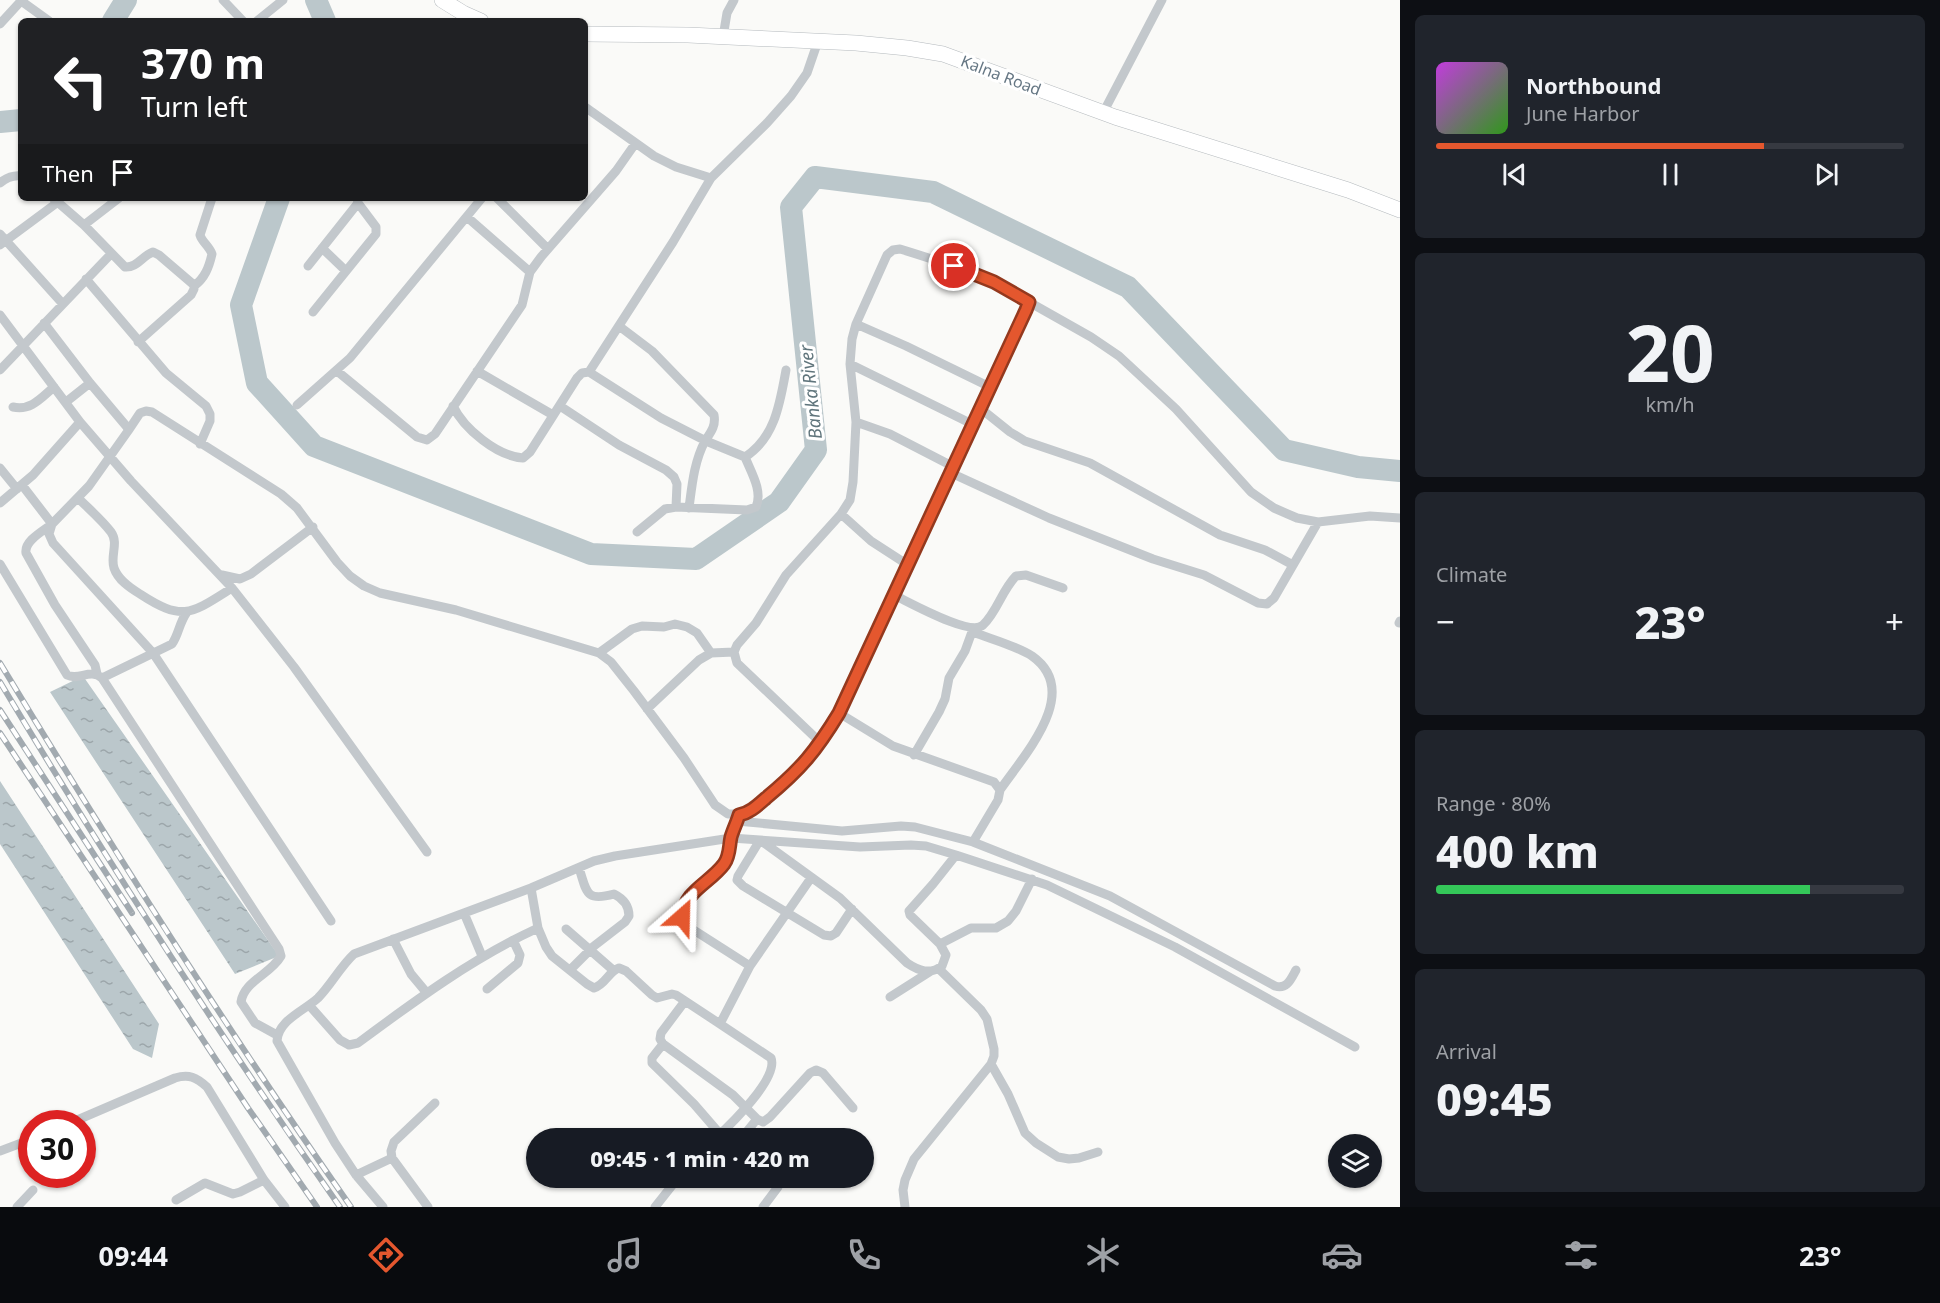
<!DOCTYPE html>
<meta charset="utf-8">
<style>
:root{--surface:#171b24;--page:#20242c;--text:#f1f3f6;--muted:#9ea1a6;--line:#363941;--accent:#e4572e}
body{margin:0;font-family:"Noto Sans",sans-serif;background:var(--page);color:var(--text);height:100vh;display:flex;flex-direction:column;font-size:22px;white-space:nowrap}
*{box-sizing:border-box;margin:0}
p{font-size:20px;color:var(--muted)}
.icon{flex:none;width:33px;height:33px;fill:none;stroke:currentColor;stroke-width:2;stroke-linecap:round;stroke-linejoin:round}
.map{position:relative;flex:1;overflow:hidden}
.drawer{display:flex;flex-direction:column;gap:15px;padding:15px;background:#0d0f14;width:540px}
.drawer>*{flex:none}
.hud{position:absolute;left:18px;top:18px;width:570px;height:183px;border-radius:9px;box-shadow:0 2px 4px #0004;background:#202124;color:#fff;overflow:hidden}
.fabs{position:absolute;left:1328px;top:1134px;display:grid;gap:12px}
.fabs a{display:grid;place-items:center;width:54px;height:54px;border-radius:50%;background:var(--surface);box-shadow:0 2px 4px #0004;font-size:30px}
.speed{position:absolute;left:18px;top:1110px;display:flex;gap:12px;font-size:30px;font-weight:700;text-align:center}
.speed>*{display:grid;place-content:center;width:78px;height:78px;border-radius:50%;background:var(--surface);box-shadow:0 2px 4px #0004;line-height:1}
.speed .limit{border:9px solid #d22;background:#fff;color:#111}
.pin{position:absolute;display:grid;place-items:center;width:51px;height:51px;color:#fff;margin:-26px;border:3px solid #fff;border-radius:50%;box-shadow:0 2px 6px #0007}
.me{position:absolute;width:66px;margin:-33px;rotate:25deg;stroke-linejoin:round;filter:drop-shadow(0 0 4px #0008)}
.turn{display:flex;align-items:center;gap:21px;height:126px;padding:0 24px;font-size:27px}
.turn .icon{width:78px;height:78px;stroke-width:2.5}
.turn b{display:block;font-size:42px;line-height:51px}
.then{display:flex;align-items:center;height:57px;padding:0 24px;background:#0003;gap:12px;font-size:22px}
.big{font-size:45px;font-weight:800;line-height:1.1}
.drawer .tile{flex:1;display:flex;flex-direction:column;justify-content:center;gap:9px;min-width:0;padding:0 21px;border-radius:9px;background:var(--page)}
.drawer .dial{align-items:center;gap:0}
.dial b{font-size:78px;line-height:1}
.song{display:flex;align-items:center;gap:18px}
.cover{width:72px;height:72px;border-radius:9px;background:linear-gradient(135deg,hsl(290 70% 55%),hsl(110 70% 35%))}
.played{height:6px;border-radius:3px;background:linear-gradient(90deg,var(--accent) 70%,var(--line) 70%)}
.keys{display:flex;justify-content:space-around;direction:ltr}
.heat{display:flex;justify-content:space-between;align-items:center;font-size:33px;direction:ltr}
.charge{height:9px;border-radius:4px;background:linear-gradient(90deg,#34c759 80%,var(--line) 0)}
.trip{position:absolute;left:526px;top:1128px;width:348px;height:60px;border-radius:30px;background:var(--surface);box-shadow:0 2px 4px #0004;font-weight:800;line-height:60px;text-align:center}
.menu{display:flex;height:96px;justify-content:space-around;align-items:center;background:#090b0e;color:var(--muted)}
.menu .icon{width:42px;height:42px}
.menu .on{color:var(--accent)}
.menu b{font-size:27px;color:var(--text)}
main{display:flex;flex:1;min-height:0}
.map>svg:first-child{display:block}
.water{fill:url(#water-ripples)}
.lines{fill:none;stroke-linecap:round;stroke-linejoin:round}
.river{stroke:#bbc7cb;stroke-width:22}
.primary-casing{stroke:#b5babe;stroke-width:16}
.minor{stroke:#c3c8cc;stroke-width:9}
.primary{stroke:#fff;stroke-width:15}
.rail-casing{stroke:#a2aab0;stroke-width:6}
.rail{stroke:#fff;stroke-width:4;stroke-dasharray:11;stroke-linecap:butt}
.route-casing{stroke:#94391e;stroke-width:15}
.route{stroke:#e4572e;stroke-width:10}
.labels{text-anchor:middle;dominant-baseline:central;stroke-width:6;stroke-linejoin:round;paint-order:stroke}
.street-label{font-size:16px;fill:#657683;stroke:#fff}
.water-label{font-size:18px;font-style:italic;fill:#60757c;stroke:#fff}
</style>
<main>
<div class="map">
<svg width="1400" height="1207" viewBox="0 0 1400 1207">
<defs>
<pattern id="water-ripples" width="26" height="14" patternUnits="userSpaceOnUse" patternTransform="scale(1.5)"><rect width="26" height="14" fill="#bbc7cb"/><path d="M2 4q2-2 4 0t4 0M15 11q2-2 4 0t4 0" fill="none" stroke="#9ca6aa"/></pattern>
</defs>
<rect width="100%" height="100%" fill="#fafaf8"/>
<path class="water" d="M 83,676 L 279,956 L 235,974 L 50,692 Z
M 0,781 L 159,1024 L 152,1058 L 133,1049 L 0,844 Z"/>
<g class="lines">
<path class="river" d="M 316,0 L 325,21
M 113,21 L 126,0
M 0,122 L 21,120
M 279,198 L 241,305 L 257,383 L 314,446 L 591,554 L 696,559 L 779,502 L 816,450 L 791,207 L 815,177 L 933,192 L 1128,287 L 1284,450 L 1358,467 L 1400,471"/>
<g class="primary-casing">
<path id="primary" d="M 442,0 L 463,13 L 481,21
M 585,34 L 688,35 L 856,43 L 907,48 L 943,54 L 1115,117 L 1348,190 L 1400,210"/>
</g>
<path class="minor" d="M 20,0 L 49,21
M 223,0 L 243,21
M 257,21 L 283,0
M 0,24 L 21,1
M 723,37 L 727,13 L 734,0
M 585,107 L 654,156 L 676,167 L 711,178
M 1103,113 L 1162,0
M 0,183 C 6,178 13,175 21,176
M 53,198 L 84,225 L 125,267 C 137,268 142,256 153,252 L 159,255 L 194,285 L 194,289 L 191,295 L 138,342
M 497,198 L 548,249
M 467,217 L 530,272
M 84,225 L 119,198
M 0,234 L 62,303
M 0,245 L 58,202
M 322,248 L 346,271
M 308,266 L 358,203
M 86,279 L 166,373 L 206,406 L 210,414 L 210,421 L 200,444
M 194,286 C 205,278 209,267 212,254 C 209,246 202,242 200,235 L 212,198
M 313,312 L 376,234 L 376,227 L 358,203 L 357,198
M 0,315 L 80,422 L 131,481 L 232,588 L 294,667 L 427,852
M 44,323 L 90,383 L 127,427 L 128,431 L 89,486 L 52,524 L 49,534 L 53,543 L 153,653 L 331,921
M 856,324 L 906,346 L 990,387
M 619,326 L 652,351 L 714,415 C 716,426 711,432 705,441 C 694,462 692,485 689,508
M 850,364 L 972,424
M 0,370 L 111,254
M 337,371 L 417,437 L 427,440 L 435,434 L 522,305 L 530,272 L 541,257 L 616,171 L 635,144
M 477,371 L 553,415
M 589,372 L 673,242 L 711,178 L 767,123 L 791,96 L 807,73 L 818,41
M 66,402 L 90,383
M 297,405 L 350,358 L 482,198
M 453,406 C 464,429 497,456 523,458 L 530,452 L 577,378 L 582,373 L 589,372 L 661,418 L 706,441 L 745,457 C 775,438 780,403 786,370
M 560,406 L 619,445 L 666,470 L 674,477 L 677,484 L 676,507
M 13,407 C 31,411 41,398 54,387
M 980,408 L 1010,432 L 1025,441 L 1090,463 L 1220,535 L 1265,550 L 1293,565
M 856,422 L 890,434 L 954,467
M 128,431 L 140,413 L 146,411 L 152,412 L 281,494 L 297,508 L 337,562 L 350,576 L 364,586 L 380,593 L 456,610 L 599,653 L 611,662 L 634,691 L 684,758 L 715,805 L 728,814 L 746,814 L 794,775 L 821,743 L 839,713 L 1029,302 L 1091,337 L 1119,356 L 1176,409 L 1251,492 L 1274,508 L 1297,518 L 1318,522 L 1370,516 L 1400,518
M 0,468 L 17,489
M 951,473 L 1049,518 L 1153,559 L 1204,575 L 1258,603 L 1267,604 L 1274,598 L 1318,522
M 22,485 L 52,524 C 43,531 24,541 26,553 L 55,605 L 95,665 L 97,674
M 78,498 C 89,509 102,520 111,532 C 119,543 110,556 114,568 C 118,580 130,588 140,594 C 183,622 191,614 232,588
M 0,503 L 33,475 L 80,422
M 841,514 L 871,541 L 908,565
M 637,532 L 665,509 L 676,507 L 747,510 L 756,507 C 763,491 751,472 745,457
M 0,564 L 67,675 C 79,681 90,668 102,678 L 279,949 L 281,956 C 271,974 244,981 241,1002 L 255,1023 L 277,1035
M 222,575 L 240,579 L 251,574 L 313,527
M 894,595 C 909,602 971,637 983,625 C 997,612 1002,590 1016,576 L 1026,575 L 1063,588
M 1399,623 L 1400,621
M 973,632 C 991,639 1017,646 1032,656 C 1083,692 1024,755 1000,790
M 599,653 L 632,629 L 642,626 L 664,627 L 675,624 L 687,627 L 697,633 L 711,653
M 102,678 L 172,644 C 179,634 179,623 187,612
M 647,709 L 699,660 L 711,653 L 734,652
M 839,713 L 893,746 L 994,782 L 1000,790 L 998,800 L 973,842
M 821,743 L 737,663 L 734,652 L 737,645 L 756,623 L 786,575 L 841,514 L 850,500 L 853,482 L 856,422 L 850,364 L 852,339 L 856,324 L 887,255 L 893,250 L 900,249 C 946,263 988,277 1029,302
M 914,755 L 939,712 L 945,699 L 949,678 L 965,651 L 973,629
M 739,817 C 736,824 733,832 731,839 C 729,847 730,855 725,862 C 712,884 668,895 689,927 L 750,966
M 737,821 L 842,831 L 901,826 L 915,827 L 973,842 L 1110,896 L 1275,986 C 1287,990 1291,979 1296,970
M 531,888 L 538,928 L 546,947 L 552,956 L 587,984 L 594,988 C 606,984 608,972 619,968 L 626,971 L 652,995 L 657,998 L 672,994 L 676,995 L 717,1022 L 722,1020 L 750,966 L 811,878
M 852,909 L 836,933 L 831,936 L 824,935 L 743,886 L 737,880 L 738,876 L 760,840 L 840,898 L 907,963 C 919,971 930,975 942,966 L 946,955 L 940,944 L 910,915 L 909,911 L 933,884 L 956,855
M 464,913 L 482,956
M 566,929 L 613,970
M 393,939 L 411,974 L 426,992
M 940,944 L 971,928 L 996,928 L 1008,921 L 1016,911 L 1032,879
M 570,970 L 594,946 L 625,922 L 629,916 C 629,906 624,899 614,894 C 585,902 587,892 579,868
M 487,989 L 518,963 L 520,955 L 513,940
M 890,997 L 931,971
M 685,1001 L 661,1033 L 660,1039 L 663,1044 L 733,1095 L 757,1119 L 763,1122 L 770,1117 L 810,1073 L 816,1070 L 823,1073 L 853,1108
M 309,1005 L 340,1040 L 349,1045 L 358,1043 C 416,1000 473,958 538,928
M 663,1044 L 652,1058 L 652,1063 L 694,1104 L 720,1134
M 991,1064 L 1008,1094 L 1025,1133 L 1036,1143 L 1058,1157 L 1069,1159 L 1079,1158 L 1098,1152
M 68,1124 L 175,1078 C 189,1074 196,1077 207,1087 L 264,1180 L 285,1207
M 716,1138 C 730,1125 779,1078 771,1058 L 717,1022
M 744,1138 L 744,1135 L 757,1119
M 0,1151 L 32,1139
M 356,1175 L 392,1158
M 176,1200 L 205,1183 L 233,1194 L 240,1192 L 264,1180
M 17,1207 L 33,1190
M 383,1207 L 356,1175 L 335,1143 L 277,1041 C 278,1020 304,1011 318,998 C 331,985 340,967 354,954 L 531,888 L 594,861 L 615,856 L 731,838 L 860,847 L 911,845 L 926,846 L 956,855 L 1047,885 L 1175,947 L 1355,1047
M 428,1207 L 392,1158 L 391,1151 L 394,1142 L 435,1103
M 655,1207 L 678,1178
M 763,1207 L 778,1187 L 777,1178
M 905,1207 L 903,1190 L 905,1180 L 914,1159 L 991,1064 L 994,1056 L 994,1049 L 987,1019 L 981,1010 L 939,969"/>
<use href="#primary" class="primary"/>
<g class="rail-casing">
<path id="rail" d="M 0,663 C 112,848 227,1030 351,1207
M 0,682 C 107,861 220,1036 340,1207
M 0,710 L 132,913
M 0,733 L 248,1108 L 317,1207"/>
</g>
<use href="#rail" class="rail"/>
</g>
<g class="lines">
<g class="route-casing">
<path id="route" d="M 682,917 C 684,891 710,883 724,864 C 730,856 729,846 731,837 C 733,830 737,822 739,815 C 750,813 758,805 766,798 C 801,769 816,751 839,713 L 1026,310 L 1029,302 L 994,282 L 954,266"/>
</g>
<use href="#route" class="route"/>
</g>
<g class="labels">
<g class="street-label">
<text transform="translate(1001 75) rotate(21)">Kalna Road</text>
</g>
<g class="water-label">
<text transform="translate(810 392) rotate(-96)">Banka River</text>
</g>
</g>
</svg>
<div class="fabs">
<a><svg class="icon" aria-label="layers" viewBox="0 0 24 24"><path d="M12 4l9 5-9 5-9-5zM3 14l9 5 9-5"/></svg></a>
</div>
<div class="speed"><div class="limit">30</div></div>
<div class="pin" style="left:954px;top:266px;background:#d93025"><svg class="icon" aria-label="arrive" viewBox="0 0 24 24"><path d="M6 21V4h12l-3 4 3 4H6"/></svg></div>
<svg class="me" style="left:682px;top:917px" viewBox="-20 -20 40 40"><path d="M0-17L14 15 0 8-14 15z" fill="#e4572e" stroke="#fff" stroke-width="4"/></svg>
<div class="trip">09:45 · 1 min · 420 m</div>
<div class="hud">
<div class="turn"><svg class="icon" aria-label="left" viewBox="0 0 24 24"><path d="M17 20v-9H6M10 6l-5 5 5 5"/></svg><div><b>370 m</b>Turn left</div></div>
<div class="then">Then<svg class="icon" aria-label="arrive" viewBox="0 0 24 24"><path d="M6 21V4h12l-3 4 3 4H6"/></svg></div>
</div>
</div>
<section class="drawer">
<div class="tile">
<div class="song"><i class="cover"></i><div><b>Northbound</b><p>June Harbor</p></div></div>
<div class="played"></div>
<div class="keys"><svg class="icon" aria-label="previous" viewBox="0 0 24 24"><path d="M18 5L8 12l10 7zM5 5v14"/></svg><svg class="icon" aria-label="pause" viewBox="0 0 24 24"><path d="M8 5v14M16 5v14"/></svg><svg class="icon" aria-label="next" viewBox="0 0 24 24"><path d="M6 5l10 7-10 7zM19 5v14"/></svg></div>
</div>
<div class="tile dial"><b>20</b><p>km/h</p></div>
<div class="tile"><p>Climate</p>
<div class="heat"><a>−</a><b class="big">23°</b><a>+</a></div>
</div>
<div class="tile"><p>Range · 80%</p><b class="big">400 km</b><div class="charge"></div></div>
<div class="tile"><p>Arrival</p><b class="big">09:45</b></div>
</section>
</main>
<nav class="menu">
<b>09:44</b>
<svg class="icon on" aria-label="directions" viewBox="0 0 24 24"><path d="M12 3l9 9-9 9-9-9zM9 14v-3h6M13 9l2 2-2 2"/></svg>
<svg class="icon" aria-label="music" viewBox="0 0 24 24"><path d="M9 18V5l10-2v13"/><circle cx="6" cy="18" r="3"/><circle cx="16" cy="16" r="3"/></svg>
<svg class="icon" aria-label="phone" viewBox="0 0 24 24"><path d="M5 4h4l2 5-3 2q2 4 5 5l2-3 5 2v4C11 20 4 13 5 4z"/></svg>
<svg class="icon" aria-label="climate" viewBox="0 0 24 24"><path d="M12 3v18M4 7l16 10M4 17L20 7"/></svg>
<svg class="icon" aria-label="car" viewBox="0 0 24 24"><path d="M5 17H2v-5l4-1 3-4h7l3 4 3 1v5h-3M9 17h6M6 11h13"/><circle cx="7" cy="17" r="2"/><circle cx="17" cy="17" r="2"/></svg>
<svg class="icon" aria-label="filters" viewBox="0 0 24 24"><path d="M4 7h16M4 17h16"/><circle cx="9" cy="7" r="2"/><circle cx="15" cy="17" r="2"/></svg>
<b>23°</b>
</nav>
